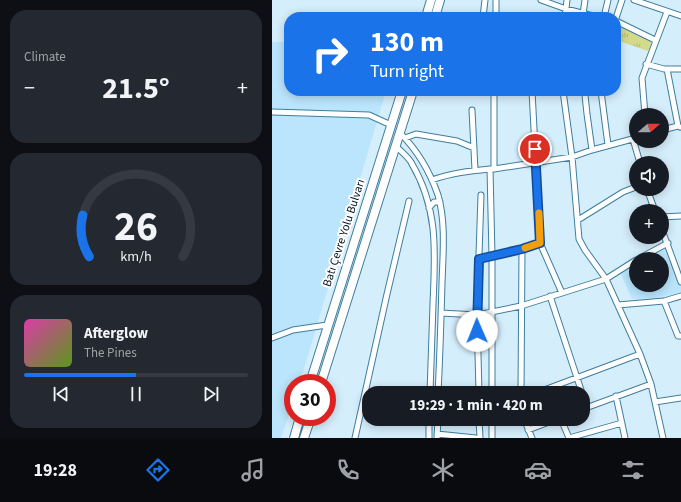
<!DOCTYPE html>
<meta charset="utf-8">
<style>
:root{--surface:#171b24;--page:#242831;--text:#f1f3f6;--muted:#9ea1a6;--line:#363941;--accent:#1a73e8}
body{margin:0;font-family:"Source Sans 3",sans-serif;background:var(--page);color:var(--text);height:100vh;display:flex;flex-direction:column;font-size:15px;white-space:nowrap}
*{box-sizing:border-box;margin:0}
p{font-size:13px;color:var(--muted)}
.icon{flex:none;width:22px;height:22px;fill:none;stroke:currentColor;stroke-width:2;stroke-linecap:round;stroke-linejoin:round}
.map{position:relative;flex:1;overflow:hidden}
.panel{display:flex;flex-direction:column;gap:10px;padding:10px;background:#0d0f14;width:272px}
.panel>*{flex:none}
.top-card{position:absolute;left:12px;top:12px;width:337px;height:84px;border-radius:16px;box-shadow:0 2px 10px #0003;background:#1a73e8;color:#fff;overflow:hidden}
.needle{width:26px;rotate:70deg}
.controls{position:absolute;left:357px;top:108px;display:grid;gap:8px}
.controls a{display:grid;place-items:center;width:40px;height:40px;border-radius:50%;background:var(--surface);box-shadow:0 2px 10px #0003;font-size:20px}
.speed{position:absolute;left:12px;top:374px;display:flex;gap:8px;font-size:20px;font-weight:700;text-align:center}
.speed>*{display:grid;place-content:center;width:52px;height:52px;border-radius:50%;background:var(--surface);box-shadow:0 2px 10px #0003;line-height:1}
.speed .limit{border:6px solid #d22;background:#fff;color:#111}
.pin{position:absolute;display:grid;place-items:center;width:34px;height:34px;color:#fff;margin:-17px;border:2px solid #fff;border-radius:50%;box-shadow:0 1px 4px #0007}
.me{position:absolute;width:44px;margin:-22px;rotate:359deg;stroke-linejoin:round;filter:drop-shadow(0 0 3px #0008)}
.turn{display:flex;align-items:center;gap:14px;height:84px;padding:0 20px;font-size:18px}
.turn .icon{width:52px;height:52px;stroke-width:2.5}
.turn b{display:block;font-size:28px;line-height:34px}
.big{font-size:30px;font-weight:700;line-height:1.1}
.panel .widget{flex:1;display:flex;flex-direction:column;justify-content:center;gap:6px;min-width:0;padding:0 14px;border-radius:16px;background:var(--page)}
.panel .dial{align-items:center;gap:0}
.dial svg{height:104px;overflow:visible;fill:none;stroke:var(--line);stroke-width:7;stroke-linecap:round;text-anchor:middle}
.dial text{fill:var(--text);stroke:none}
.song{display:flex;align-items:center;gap:12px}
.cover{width:48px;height:48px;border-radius:6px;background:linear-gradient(135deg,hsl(320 70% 55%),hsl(90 70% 35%))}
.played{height:4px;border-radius:2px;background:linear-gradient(90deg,var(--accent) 50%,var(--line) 50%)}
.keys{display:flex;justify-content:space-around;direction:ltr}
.heat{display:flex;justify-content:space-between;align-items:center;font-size:22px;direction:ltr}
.trip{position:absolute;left:90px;top:386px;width:228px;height:40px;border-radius:16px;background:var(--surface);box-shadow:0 2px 10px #0003;font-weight:700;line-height:40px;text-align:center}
.menu{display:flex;height:64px;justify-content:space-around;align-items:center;background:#090b0e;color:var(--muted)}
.menu .icon{width:28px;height:28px}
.menu .on{color:var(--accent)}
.menu b{font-size:18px;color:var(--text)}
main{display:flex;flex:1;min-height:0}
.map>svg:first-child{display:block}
.built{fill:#bae5fc}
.grass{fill:url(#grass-tufts)}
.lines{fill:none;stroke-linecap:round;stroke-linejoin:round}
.minor-casing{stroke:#3f7e9e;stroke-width:7}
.highway-casing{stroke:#3f7e9e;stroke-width:10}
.minor{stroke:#fff;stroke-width:5}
.highway{stroke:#fff;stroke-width:8}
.route-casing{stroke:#114b97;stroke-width:10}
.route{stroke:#1a73e8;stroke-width:7}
.slow{stroke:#f59e0b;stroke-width:7}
.labels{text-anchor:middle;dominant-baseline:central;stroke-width:4;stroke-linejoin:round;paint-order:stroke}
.street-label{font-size:12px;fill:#001420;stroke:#fff}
</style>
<main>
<section class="panel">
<div class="widget"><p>Climate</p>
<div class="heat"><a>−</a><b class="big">21.5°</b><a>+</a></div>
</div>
<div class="widget dial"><svg viewBox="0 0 100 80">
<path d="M14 69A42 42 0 1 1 86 69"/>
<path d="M14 69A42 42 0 0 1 9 37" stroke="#1a73e8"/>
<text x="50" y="56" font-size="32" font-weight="700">26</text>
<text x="50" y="72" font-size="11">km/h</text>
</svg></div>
<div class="widget">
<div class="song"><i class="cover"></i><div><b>Afterglow</b><p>The Pines</p></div></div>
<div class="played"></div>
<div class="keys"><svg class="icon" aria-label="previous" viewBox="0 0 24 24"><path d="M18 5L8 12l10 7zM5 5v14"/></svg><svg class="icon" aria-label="pause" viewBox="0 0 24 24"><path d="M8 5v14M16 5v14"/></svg><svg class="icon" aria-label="next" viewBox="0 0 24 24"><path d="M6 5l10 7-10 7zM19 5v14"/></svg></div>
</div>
</section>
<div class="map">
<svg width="409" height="438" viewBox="0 0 409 438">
<defs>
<pattern id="grass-tufts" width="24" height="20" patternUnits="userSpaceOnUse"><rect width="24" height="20" fill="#d3da8b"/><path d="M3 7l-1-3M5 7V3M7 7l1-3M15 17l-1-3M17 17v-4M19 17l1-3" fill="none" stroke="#b3ba78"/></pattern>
</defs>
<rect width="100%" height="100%" fill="#d5eefc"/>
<path class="built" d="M 0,42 L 17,42 L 17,91 L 114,91 L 35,359 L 27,383 L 21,383 L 21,402 L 9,438 L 0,438 Z
M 391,248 L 395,249 L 409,286 L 409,292 L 385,298 L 360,299 L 348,272 L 364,262 L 364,285 L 390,285 L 390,259 L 368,259 Z"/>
<path class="grass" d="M 344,23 L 380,41 L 376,51 L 344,40 Z"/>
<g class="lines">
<g class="minor-casing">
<path id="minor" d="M 269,0 L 294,9 L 325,17
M 362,0 L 409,16
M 311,14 L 313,0
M 211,17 L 213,0
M 224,17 L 224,0
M 293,17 L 295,0
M 332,17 L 336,0
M 344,18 L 350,0
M 344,21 L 383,40
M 374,64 L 392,69 L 409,69
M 395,69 L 406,126
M 260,91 L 268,243 L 290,293
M 291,91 L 300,157 L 307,239 L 313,250 L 334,279 L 368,354 L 379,384 L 391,438
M 329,91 L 336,145
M 313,95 L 315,114 L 320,150
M 200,110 L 203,170
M 0,112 L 97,115 L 119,125
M 373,115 L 370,78 L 395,12
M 390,130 L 406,126 L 408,127
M 128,133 C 145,150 158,172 166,195 C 174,222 171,254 170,283 C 169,320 168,356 166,393
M 133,138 L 144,134 L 185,141 L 202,148
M 361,139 L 368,163
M 124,146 C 129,152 137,157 140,164 C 167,210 163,254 161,304 C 160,334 159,363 158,393
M 222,169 L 300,157 L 320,150 L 364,138
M 160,180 C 179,173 198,171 218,169
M 375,189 L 383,211
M 157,208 L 162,202 L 168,202
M 390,217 L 409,216
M 306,220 L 351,192 L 364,187
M 390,230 L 409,282
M 207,259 L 250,249 L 268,243
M 366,259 L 396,243
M 278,296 L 310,393
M 392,301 L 406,336 L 409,336
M 346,305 L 392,301 L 409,296
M 169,313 L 205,315 L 249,306 L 334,279 L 364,260
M 0,338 L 21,330 L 55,325
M 207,393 L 205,315 L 209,195
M 220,393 L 220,256 L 218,169 L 222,169 L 222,91
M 249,393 L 250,249
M 264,393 L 368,354
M 344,396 L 353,438
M 311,397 L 314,408
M 383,402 L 409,398
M 311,409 L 379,384
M 207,419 L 208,438
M 220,419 L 220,438
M 252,419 L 260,438
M 289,419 L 297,438
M 256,430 L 285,419
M 165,434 L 204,438
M 83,438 L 115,294 L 137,201
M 157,438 L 157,419
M 165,438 L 166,419
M 297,438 L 350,423"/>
</g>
<g class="highway-casing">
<path id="highway" d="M 154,17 L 159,0
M 163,17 L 168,0
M 38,383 L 130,91
M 49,383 L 141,91
M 22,438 L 28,417
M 32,438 L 39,417"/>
</g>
<use href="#minor" class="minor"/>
<use href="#highway" class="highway"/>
</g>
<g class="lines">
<g class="route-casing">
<path id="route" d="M 205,331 L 207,259 L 250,249 L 268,243 L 263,149"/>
</g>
<use href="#route" class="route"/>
<path class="slow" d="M 253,248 L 268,243 L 267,213"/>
</g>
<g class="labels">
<g class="street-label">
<text transform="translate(72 233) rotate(-72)">Batı Çevre Yolu Bulvarı</text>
</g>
</g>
</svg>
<div class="controls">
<a><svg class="needle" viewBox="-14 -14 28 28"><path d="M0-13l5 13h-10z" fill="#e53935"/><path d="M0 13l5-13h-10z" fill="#9ea1a6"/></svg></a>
<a><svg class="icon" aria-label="sound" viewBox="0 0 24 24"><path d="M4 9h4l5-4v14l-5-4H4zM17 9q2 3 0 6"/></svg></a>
<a>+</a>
<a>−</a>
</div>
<div class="speed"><div class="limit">30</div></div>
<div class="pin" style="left:263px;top:149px;background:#d93025"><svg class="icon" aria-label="arrive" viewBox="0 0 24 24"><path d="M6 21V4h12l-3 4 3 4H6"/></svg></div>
<svg class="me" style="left:205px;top:331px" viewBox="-20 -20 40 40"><circle r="19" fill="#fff"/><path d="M0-13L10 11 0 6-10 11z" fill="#1a73e8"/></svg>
<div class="trip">19:29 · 1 min · 420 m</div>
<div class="top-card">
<div class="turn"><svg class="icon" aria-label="right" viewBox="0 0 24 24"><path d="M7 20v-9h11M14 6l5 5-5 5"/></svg><div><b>130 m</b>Turn right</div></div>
</div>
</div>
</main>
<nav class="menu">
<b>19:28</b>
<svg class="icon on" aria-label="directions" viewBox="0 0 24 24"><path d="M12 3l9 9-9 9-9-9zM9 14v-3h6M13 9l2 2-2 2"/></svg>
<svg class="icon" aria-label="music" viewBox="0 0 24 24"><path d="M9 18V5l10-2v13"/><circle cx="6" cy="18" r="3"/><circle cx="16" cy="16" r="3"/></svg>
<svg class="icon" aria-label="phone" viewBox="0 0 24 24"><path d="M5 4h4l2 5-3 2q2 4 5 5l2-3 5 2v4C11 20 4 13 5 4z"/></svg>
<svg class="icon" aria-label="climate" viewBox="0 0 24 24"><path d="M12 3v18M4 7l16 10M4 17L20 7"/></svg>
<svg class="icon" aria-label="car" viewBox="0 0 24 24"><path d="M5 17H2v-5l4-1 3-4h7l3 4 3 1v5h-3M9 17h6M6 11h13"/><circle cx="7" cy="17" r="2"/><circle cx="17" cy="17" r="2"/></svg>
<svg class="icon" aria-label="filters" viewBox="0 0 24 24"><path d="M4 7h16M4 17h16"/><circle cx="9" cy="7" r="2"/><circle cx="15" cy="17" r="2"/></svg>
</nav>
